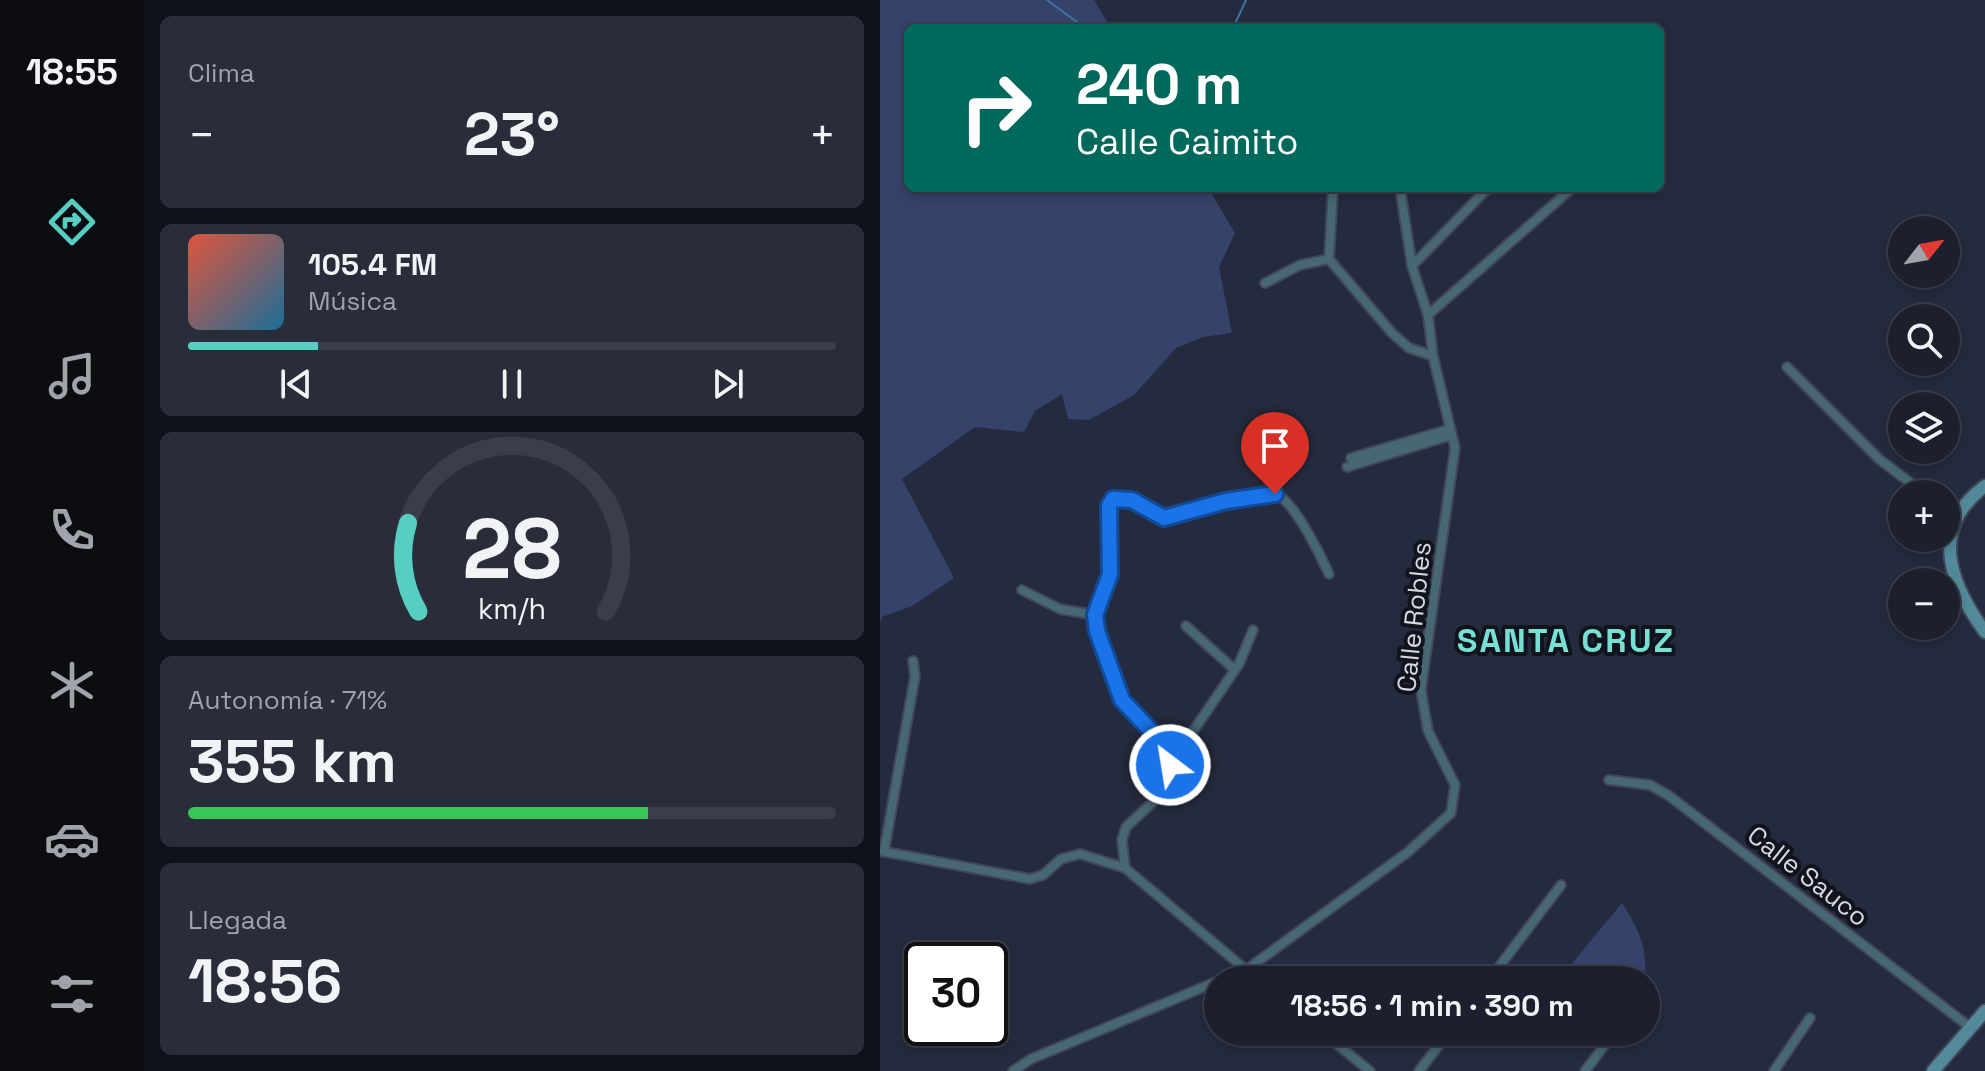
<!DOCTYPE html>
<html lang="es">
<meta charset="utf-8">
<style>
:root{--surface:#1c202e;--page:#292d3a;--text:#f1f3f6;--muted:#a0a3aa;--line:#3a3e4a;--accent:#57cec2}
body{margin:0;font-family:"Space Grotesk",sans-serif;background:var(--page);color:var(--text);height:100vh;display:flex;flex-direction:column;font-size:30px;white-space:nowrap}
*{box-sizing:border-box;margin:0}
p{font-size:26px;color:var(--muted)}
.icon{flex:none;width:44px;height:44px;fill:none;stroke:currentColor;stroke-width:2;stroke-linecap:round;stroke-linejoin:round}
.map{position:relative;flex:1;overflow:hidden}
.drawer{display:flex;flex-direction:column;gap:16px;padding:16px;background:#0f1219;width:736px}
.drawer>*{flex:none}
.hud{position:absolute;left:24px;top:24px;width:760px;height:168px;border-radius:12px;box-shadow:0 4px 12px #0003,0 0 0 2px var(--line);background:#00695c;color:#fff;overflow:hidden}
.needle{width:52px;rotate:59deg}
.buttons{position:absolute;left:1008px;top:216px;display:grid;gap:16px}
.buttons a{display:grid;place-items:center;width:72px;height:72px;border-radius:50%;background:var(--surface);box-shadow:0 4px 12px #0003,0 0 0 2px var(--line);font-size:40px}
.speed{position:absolute;left:24px;top:942px;display:flex;gap:16px;font-size:40px;font-weight:700;text-align:center}
.speed>*{display:grid;place-content:center;width:104px;height:104px;border-radius:50%;background:var(--surface);box-shadow:0 4px 12px #0003,0 0 0 2px var(--line);line-height:1}
.speed .limit{border:4px solid #111;border-radius:12px;background:#fff;color:#111}
.pin{position:absolute;display:grid;place-items:center;width:68px;height:68px;color:#fff;margin:-82px -34px;border-radius:50% 50% 50% 0;rotate:-45deg;box-shadow:0 0 8px #0007}
.pin .icon{rotate:45deg}
.me{position:absolute;width:88px;margin:-44px;rotate:329deg;stroke-linejoin:round;filter:drop-shadow(0 0 6px #0008)}
.turn{display:flex;align-items:center;gap:28px;height:168px;padding:0 40px;font-size:36px}
.turn .icon{width:104px;height:104px;stroke-width:2.5}
.turn b{display:block;font-size:56px;line-height:68px}
.big{font-size:60px;font-weight:600;line-height:1.1}
.drawer .card{flex:1;display:flex;flex-direction:column;justify-content:center;gap:12px;min-width:0;padding:0 28px;border-radius:12px;background:var(--page)}
.drawer .dial{align-items:center;gap:0}
.dial svg{height:208px;overflow:visible;fill:none;stroke:var(--line);stroke-width:7;stroke-linecap:round;text-anchor:middle}
.dial text{fill:var(--text);stroke:none}
.song{display:flex;align-items:center;gap:24px}
.cover{width:96px;height:96px;border-radius:12px;background:linear-gradient(135deg,hsl(10 70% 55%),hsl(200 70% 35%))}
.played{height:8px;border-radius:4px;background:linear-gradient(90deg,var(--accent) 20%,var(--line) 20%)}
.keys{display:flex;justify-content:space-around;direction:ltr}
.heat{display:flex;justify-content:space-between;align-items:center;font-size:44px;direction:ltr}
.charge{height:12px;border-radius:6px;background:linear-gradient(90deg,#34c759 71%,var(--line) 0)}
.trip{position:absolute;left:324px;top:966px;width:456px;height:80px;border-radius:40px;background:var(--surface);box-shadow:0 4px 12px #0003,0 0 0 2px var(--line);font-weight:600;line-height:80px;text-align:center}
main{display:flex;flex:1;min-height:0}
.menu{display:flex;flex-direction:column;width:144px;justify-content:space-around;align-items:center;background:#0b0d12;color:var(--muted)}
.menu .icon{width:56px;height:56px}
.menu .on{color:var(--accent)}
.menu b{font-size:36px;color:var(--text)}
.map>svg:first-child{display:block}
.green{fill:#35426a}
.lines{fill:none;stroke-linecap:round;stroke-linejoin:round}
.stream{stroke:#3d73a1;stroke-width:2}
.street-casing{stroke:#414759;stroke-width:12}
.secondary-casing{stroke:#414759;stroke-width:16}
.street{stroke:#476872;stroke-width:8}
.secondary{stroke:#538a9a;stroke-width:12}
.route-casing{stroke:#114b97;stroke-width:20}
.route{stroke:#1a73e8;stroke-width:14}
.labels{text-anchor:middle;dominant-baseline:central;stroke-width:8;stroke-linejoin:round;paint-order:stroke}
.street-label{font-size:26px;fill:#d4d9e5;stroke:#11141c}
.district-label{font-size:34px;font-weight:bold;letter-spacing:2px;fill:#77e0d5;stroke:#11141c}
</style>
<main>
<nav class="menu">
<b>18:55</b>
<svg class="icon on" aria-label="directions" viewBox="0 0 24 24"><path d="M12 3l9 9-9 9-9-9zM9 14v-3h6M13 9l2 2-2 2"/></svg>
<svg class="icon" aria-label="music" viewBox="0 0 24 24"><path d="M9 18V5l10-2v13"/><circle cx="6" cy="18" r="3"/><circle cx="16" cy="16" r="3"/></svg>
<svg class="icon" aria-label="phone" viewBox="0 0 24 24"><path d="M5 4h4l2 5-3 2q2 4 5 5l2-3 5 2v4C11 20 4 13 5 4z"/></svg>
<svg class="icon" aria-label="climate" viewBox="0 0 24 24"><path d="M12 3v18M4 7l16 10M4 17L20 7"/></svg>
<svg class="icon" aria-label="car" viewBox="0 0 24 24"><path d="M5 17H2v-5l4-1 3-4h7l3 4 3 1v5h-3M9 17h6M6 11h13"/><circle cx="7" cy="17" r="2"/><circle cx="17" cy="17" r="2"/></svg>
<svg class="icon" aria-label="filters" viewBox="0 0 24 24"><path d="M4 7h16M4 17h16"/><circle cx="9" cy="7" r="2"/><circle cx="15" cy="17" r="2"/></svg>
</nav>
<section class="drawer">
<div class="card"><p>Clima</p>
<div class="heat"><a>−</a><b class="big">23°</b><a>+</a></div>
</div>
<div class="card">
<div class="song"><i class="cover"></i><div><b>105.4 FM</b><p>Música</p></div></div>
<div class="played"></div>
<div class="keys"><svg class="icon" aria-label="previous" viewBox="0 0 24 24"><path d="M18 5L8 12l10 7zM5 5v14"/></svg><svg class="icon" aria-label="pause" viewBox="0 0 24 24"><path d="M8 5v14M16 5v14"/></svg><svg class="icon" aria-label="next" viewBox="0 0 24 24"><path d="M6 5l10 7-10 7zM19 5v14"/></svg></div>
</div>
<div class="card dial"><svg viewBox="0 0 100 80">
<path d="M14 69A42 42 0 1 1 86 69"/>
<path d="M14 69A42 42 0 0 1 10 35" stroke="#57cec2"/>
<text x="50" y="56" font-size="32" font-weight="700">28</text>
<text x="50" y="72" font-size="11">km/h</text>
</svg></div>
<div class="card"><p>Autonomía · 71%</p><b class="big">355 km</b><div class="charge"></div></div>
<div class="card"><p>Llegada</p><b class="big">18:56</b></div>
</section>
<div class="map">
<svg width="1105" height="1071" viewBox="0 0 1105 1071">
<rect width="100%" height="100%" fill="#252b3e"/>
<path class="green" d="M 0,0 L 214,0 L 231,28 L 28,28 L 28,188 L 328,188 L 355,233 L 339,267 L 352,333 L 323,337 L 296,348 L 254,395 L 209,420 L 188,419 L 182,394 L 155,411 L 144,432 L 95,427 L 22,479 L 74,578 L 32,606 L 2,617 L 0,624 Z
M 742,903 C 758,927 769,950 764,980 L 697,980 L 688,973 L 689,967 Z"/>
<g class="lines">
<path class="stream" d="M 167,0 L 205,28
M 353,28 L 366,0"/>
<g class="street-casing">
<path id="street" d="M 453,188 L 449,259 L 512,333 L 529,348 L 553,356
M 532,266 L 608,188
M 385,283 L 420,265 L 449,259
M 548,315 L 692,188
M 907,367 L 999,459 L 1045,494
M 471,458 L 570,429
M 467,467 L 572,435
M 142,590 L 180,609 L 215,615
M 306,626 L 355,670
M 290,765 L 359,664 L 373,630
M 729,780 L 770,785 L 788,795 L 1091,1028
M 0,851 L 150,879 L 163,875 L 181,859 L 200,854 L 245,868 L 378,980
M 4,852 L 35,676 L 33,661
M 245,868 L 242,840 L 246,827 L 285,791 L 290,765 L 273,733 L 242,700 L 217,631 L 215,615 L 230,574 L 229,506 L 233,499 L 252,500 L 284,518 C 312,510 366,491 394,494 C 412,496 442,558 449,574
M 341,980 L 366,970 L 528,852 L 571,813 L 575,785 L 548,731 L 541,690 L 575,448 L 553,356 L 548,315 L 532,266 L 520,188
M 609,980 L 681,885
M 442,1032 L 490,1071
M 133,1071 L 151,1059 L 338,981
M 539,1071 L 569,1032
M 705,1071 L 733,1034
M 894,1071 L 930,1018"/>
</g>
<g class="secondary-casing">
<path id="secondary" d="M 1105,486 C 1048,528 1070,584 1105,632
M 1053,1071 L 1105,1011"/>
</g>
<use href="#street" class="street"/>
<use href="#secondary" class="secondary"/>
</g>
<g class="lines">
<g class="route-casing">
<path id="route" d="M 290,765 L 273,733 L 242,700 L 217,631 L 215,615 L 230,574 L 229,506 L 233,499 L 252,500 L 284,518 L 346,501 L 395,494"/>
</g>
<use href="#route" class="route"/>
</g>
<g class="labels">
<g class="street-label">
<text transform="translate(534 617) rotate(-84)">Calle Robles</text>
<text transform="translate(928 876) rotate(38)">Calle Sauco</text>
</g>
<g class="district-label">
<text x="686" y="640">SANTA CRUZ</text>
</g>
</g>
</svg>
<div class="buttons">
<a><svg class="needle" viewBox="-14 -14 28 28"><path d="M0-13l5 13h-10z" fill="#e53935"/><path d="M0 13l5-13h-10z" fill="#a0a3aa"/></svg></a>
<a><svg class="icon" aria-label="search" viewBox="0 0 24 24"><circle cx="10" cy="10" r="6"/><path d="M15 15l6 6"/></svg></a>
<a><svg class="icon" aria-label="layers" viewBox="0 0 24 24"><path d="M12 4l9 5-9 5-9-5zM3 14l9 5 9-5"/></svg></a>
<a>+</a>
<a>−</a>
</div>
<div class="speed"><div class="limit">30</div></div>
<div class="pin" style="left:395px;top:494px;background:#d93025"><svg class="icon" aria-label="arrive" viewBox="0 0 24 24"><path d="M6 21V4h12l-3 4 3 4H6"/></svg></div>
<svg class="me" style="left:290px;top:765px" viewBox="-20 -20 40 40"><circle r="17" fill="#1a73e8" stroke="#fff" stroke-width="3"/><path d="M0-11L8 9 0 5-8 9z" fill="#fff"/></svg>
<div class="trip">18:56 · 1 min · 390 m</div>
<div class="hud">
<div class="turn"><svg class="icon" aria-label="right" viewBox="0 0 24 24"><path d="M7 20v-9h11M14 6l5 5-5 5"/></svg><div><b>240 m</b>Calle Caimito</div></div>
</div>
</div>
</main>
